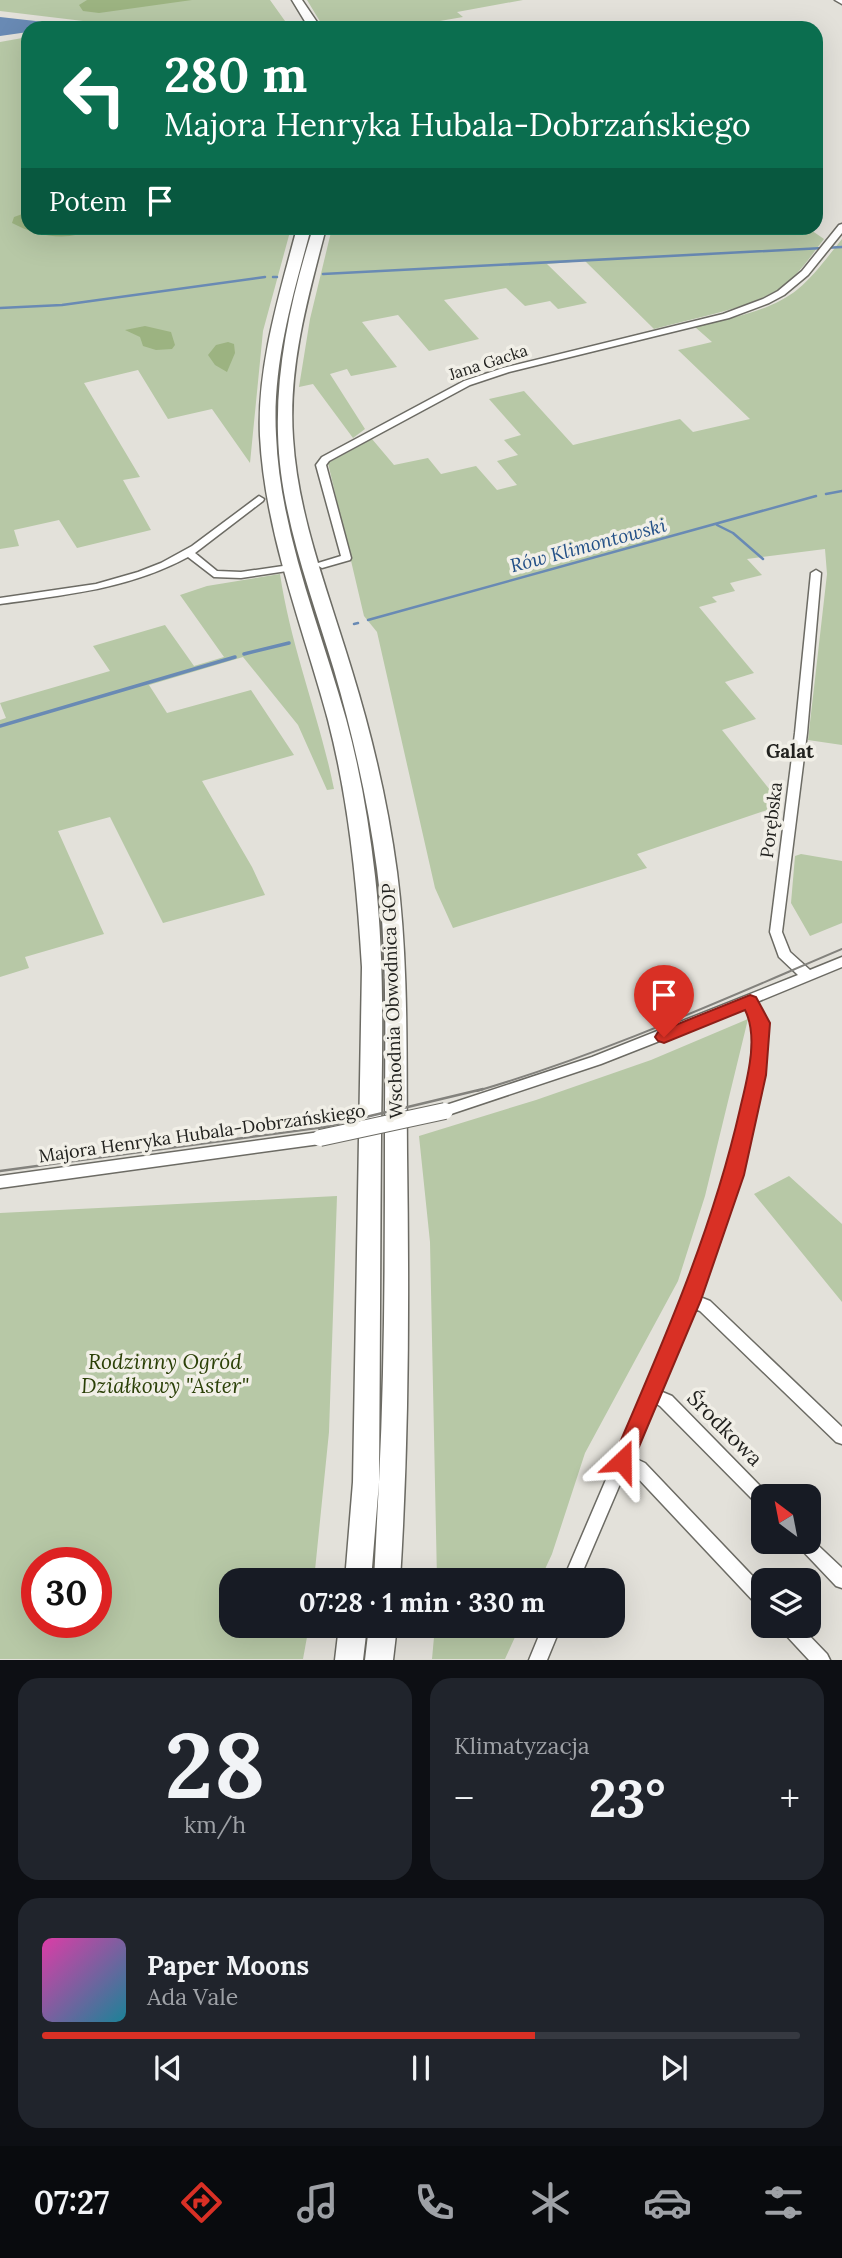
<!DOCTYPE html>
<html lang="pl">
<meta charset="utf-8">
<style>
:root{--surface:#171b24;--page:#20242c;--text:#f1f3f6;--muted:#9ea1a6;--line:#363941;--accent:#d93025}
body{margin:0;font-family:Lora,serif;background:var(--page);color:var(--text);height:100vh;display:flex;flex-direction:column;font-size:26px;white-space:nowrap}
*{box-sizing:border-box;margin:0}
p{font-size:23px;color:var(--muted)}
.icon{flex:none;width:38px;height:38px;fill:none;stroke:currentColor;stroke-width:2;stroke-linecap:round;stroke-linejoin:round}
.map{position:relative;height:1660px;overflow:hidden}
.drawer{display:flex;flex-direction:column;gap:18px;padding:18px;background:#0d0f14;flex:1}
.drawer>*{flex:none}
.top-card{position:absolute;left:21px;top:21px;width:802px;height:214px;border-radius:21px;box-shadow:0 7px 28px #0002;background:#0b6e4f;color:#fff;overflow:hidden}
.needle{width:46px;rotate:328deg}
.tools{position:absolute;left:751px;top:1484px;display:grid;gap:14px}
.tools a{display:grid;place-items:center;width:70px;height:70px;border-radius:14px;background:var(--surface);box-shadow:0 7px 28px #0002;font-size:35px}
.speed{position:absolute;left:21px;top:1547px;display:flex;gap:14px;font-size:35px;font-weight:700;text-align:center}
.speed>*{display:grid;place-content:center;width:91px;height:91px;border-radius:50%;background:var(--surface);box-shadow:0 7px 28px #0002;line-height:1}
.speed .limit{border:10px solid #d22;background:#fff;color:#111}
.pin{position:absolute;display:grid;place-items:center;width:60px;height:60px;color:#fff;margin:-72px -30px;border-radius:50% 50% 50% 0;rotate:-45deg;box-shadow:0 0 7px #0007}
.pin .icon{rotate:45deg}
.me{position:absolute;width:77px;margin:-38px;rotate:23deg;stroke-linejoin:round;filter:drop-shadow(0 0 5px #0008)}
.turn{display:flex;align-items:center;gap:24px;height:147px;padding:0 28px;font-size:32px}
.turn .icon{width:91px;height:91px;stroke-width:2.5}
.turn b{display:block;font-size:49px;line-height:60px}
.then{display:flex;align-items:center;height:66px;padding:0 28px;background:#0003;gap:14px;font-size:26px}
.big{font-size:52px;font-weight:800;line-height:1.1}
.drawer .widget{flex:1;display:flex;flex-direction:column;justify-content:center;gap:10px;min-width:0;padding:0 24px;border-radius:21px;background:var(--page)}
.drawer .dial{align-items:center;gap:0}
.dial b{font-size:91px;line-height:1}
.song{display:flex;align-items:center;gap:21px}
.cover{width:84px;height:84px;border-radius:10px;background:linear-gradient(135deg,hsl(320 70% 55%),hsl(190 70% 35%))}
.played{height:7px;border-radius:4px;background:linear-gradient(90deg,var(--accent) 65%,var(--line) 65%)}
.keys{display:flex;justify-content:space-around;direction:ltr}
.heat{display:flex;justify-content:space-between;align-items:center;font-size:38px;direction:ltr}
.drawer .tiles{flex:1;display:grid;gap:18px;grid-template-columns:1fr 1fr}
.widget:last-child{grid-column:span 2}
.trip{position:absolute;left:219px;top:1568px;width:406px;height:70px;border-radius:21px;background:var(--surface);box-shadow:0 7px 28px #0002;font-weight:800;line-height:70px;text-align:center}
.tab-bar{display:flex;height:112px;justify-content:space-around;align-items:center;background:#090b0e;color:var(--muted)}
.tab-bar .icon{width:49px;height:49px}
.tab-bar .on{color:var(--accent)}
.tab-bar b{font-size:32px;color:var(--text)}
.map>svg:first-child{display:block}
.green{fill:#b7c8a6;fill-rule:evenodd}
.forest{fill:#9cb381}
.water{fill:#698ab4}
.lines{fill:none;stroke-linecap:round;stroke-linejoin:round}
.stream-far1{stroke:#698ab4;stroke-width:2.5}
.stream{stroke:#698ab4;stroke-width:3.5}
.minor-casing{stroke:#6c6b64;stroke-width:3}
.highway-casing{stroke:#6c6b64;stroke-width:3}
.minor{fill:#fff;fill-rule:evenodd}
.highway{fill:#fff;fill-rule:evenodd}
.tram-far1{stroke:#83827d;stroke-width:2}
.tram{stroke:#83827d;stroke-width:2.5}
.minor-bridge-casing{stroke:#6c6b64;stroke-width:18;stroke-linecap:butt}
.minor-bridge{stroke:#fff;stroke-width:16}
.route{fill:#d93025;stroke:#8d1f18;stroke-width:2}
.labels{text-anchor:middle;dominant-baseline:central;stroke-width:7;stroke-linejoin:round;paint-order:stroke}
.far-street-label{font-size:16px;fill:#22221f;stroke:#f1efe7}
.street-label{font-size:18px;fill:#22221f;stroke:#f1efe7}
.water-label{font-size:19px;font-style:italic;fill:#235087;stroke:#f1efe7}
.neighbourhood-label{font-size:19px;font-weight:bold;fill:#22221f;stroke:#f1efe7}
.near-park-label{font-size:21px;font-style:italic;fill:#2b4007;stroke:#f1efe7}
.near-street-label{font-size:21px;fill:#22221f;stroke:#f1efe7}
</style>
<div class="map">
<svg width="842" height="1660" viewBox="0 0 842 1660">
<rect width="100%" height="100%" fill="#e3e1da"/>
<path class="green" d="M 0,0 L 270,0 L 290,28 L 84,28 L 108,24 L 0,11 Z
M 307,0 L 523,0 L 457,12 L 463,17 L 399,28 L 324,28 Z
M 28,37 L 28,228 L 291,228 L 263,331 L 250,463 L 212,409 L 168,419 L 138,370 L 84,383 L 140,477 L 123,480 L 151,530 L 77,548 L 59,520 L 14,530 L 19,546 L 0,549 L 0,42 Z
M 332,228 L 808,228 L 824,239 C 810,257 796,279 776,291 C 740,311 694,318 654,329 L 585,261 L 547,264 L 587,303 L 558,309 L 550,301 L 525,306 L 506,288 L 444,300 L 479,339 L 429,351 L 398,315 L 362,322 L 397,367 L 351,376 L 347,369 L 330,374 L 365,429 L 353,438 L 313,384 L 299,387 L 310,319 Z
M 842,239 L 842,745 L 808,740 L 827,574 L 825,549 L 747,559 L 762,575 L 730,583 L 735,591 L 712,597 L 717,602 L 699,607 L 754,673 L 725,682 L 756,719 L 722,730 L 782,805 L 637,854 L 647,868 L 453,928 L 435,888 L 377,632 L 364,616 L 328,463 L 372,439 L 394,465 L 428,458 L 441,474 L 476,466 L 497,490 L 517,485 L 497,461 L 518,455 L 504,440 L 521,435 L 489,399 L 524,391 L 573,445 L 680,419 L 693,432 L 750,419 L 678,350 L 712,342 L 695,327 C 729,318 770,312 798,289 C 815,275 828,256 842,239 Z
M 280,574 C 291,648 319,715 334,789 L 327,790 L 298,725 L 243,657 L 149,685 L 167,713 L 251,690 L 294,755 L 202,781 L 252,867 L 265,895 L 163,923 L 110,817 L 58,831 L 104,934 L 25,957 L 29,968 L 0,977 L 0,720 L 6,718 L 0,703 L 110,671 L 93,646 L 165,625 L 194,666 L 224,657 L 180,595 L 207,586 Z
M 801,854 L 842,861 L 842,923 L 810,936 L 791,903 L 795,856 Z
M 748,1019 L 705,1196 L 678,1281 L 585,1453 L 552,1554 L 540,1580 L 437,1580 L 430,1242 L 419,1136 L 536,1100 L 651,1060 Z
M 789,1176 L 842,1224 L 842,1302 L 754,1194 Z
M 337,1196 L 329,1432 L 314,1580 L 231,1580 L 231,1626 L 309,1626 L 303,1659 L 0,1659 L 0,1213 ZM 37,1563 L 96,1563 L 96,1622 L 37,1622 Z
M 435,1626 L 520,1626 L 505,1659 L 432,1659 Z"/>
<path class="forest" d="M 87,0 L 192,0 L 99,13 L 83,11 L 79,5 Z
M 28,212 L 28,228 L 94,228 C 68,243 37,236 12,223 L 14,217 Z
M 145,326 L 171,332 L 175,345 L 172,349 L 156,350 L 143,346 L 140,337 L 125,330 Z
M 228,342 L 234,344 L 235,353 L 227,372 L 215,365 L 208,355 L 216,345 Z"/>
<path class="water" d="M 0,17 L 62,24 L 64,25 L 28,28 L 28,32 L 0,36 Z"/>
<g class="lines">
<path class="stream-far1" d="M 323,274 L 842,247
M 273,277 L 277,277
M 0,308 L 62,305 L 265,277
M 826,494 L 842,491
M 717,525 L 733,533 L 763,559
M 368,620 L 816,496
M 354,624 L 358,623"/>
<path class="stream" d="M 244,654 L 289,643
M 0,726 L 235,657"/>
<g class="minor-casing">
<path id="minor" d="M 835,0 L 842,0 L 842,4 Z
M 842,224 L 842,233 L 808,275 L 784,295 L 769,303 L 729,318 L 509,372 L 470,385 L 329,461 L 326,465 L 351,558 L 350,560 L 322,568 L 317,565 L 318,563 L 341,556 L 316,465 L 322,457 L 464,381 L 503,368 L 723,314 L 763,299 L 778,291 L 802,271 L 839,225 Z
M 259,496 L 264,499 L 263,501 L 195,553 L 217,571 L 241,572 L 283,566 L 288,569 L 287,571 L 241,578 L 214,577 L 188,557 C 129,589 65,595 0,604 L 0,598 L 96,584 L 138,572 L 161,563 L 192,546 Z
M 816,570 L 821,573 L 807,733 L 782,932 L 790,952 L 810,970 L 842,957 L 842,967 L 757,1002 L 768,1023 L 764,1075 L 742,1175 L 700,1297 L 710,1301 L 842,1427 L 842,1444 L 836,1442 L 700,1311 L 695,1309 L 660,1391 L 672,1396 L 770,1496 L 763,1496 L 763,1506 L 757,1504 L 660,1406 L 655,1403 L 632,1457 L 645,1463 L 763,1587 L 763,1607 L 757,1605 L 633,1473 L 626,1470 L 579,1580 L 563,1580 L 683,1300 L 728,1175 L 750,1075 L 754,1023 L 746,1007 L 601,1064 L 445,1116 L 440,1115 L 438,1111 L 440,1107 L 592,1057 L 798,975 L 779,957 L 770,932 L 795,733 L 811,573 Z
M 320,1132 L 325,1134 L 327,1138 L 325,1142 L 320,1144 L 0,1188 L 0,1176 Z
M 808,1536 L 842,1568 L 842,1588 L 836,1586 L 799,1547 L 797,1542 L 808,1542 Z
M 543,1626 L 561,1626 L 547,1660 L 529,1660 Z
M 780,1626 L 800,1626 L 827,1654 L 830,1660 L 809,1660 L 783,1632 Z"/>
</g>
<g class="highway-casing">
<path id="highway" d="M 292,0 L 302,0 L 321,28 L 309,28 Z
M 297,228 L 311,228 C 293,295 272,364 276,435 C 280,533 320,626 346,719 C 360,770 369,823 375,876 C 385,963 382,1050 381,1137 C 380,1252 380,1367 379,1482 C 385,1363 385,1243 385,1124 C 385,1039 388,954 377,869 C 368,802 353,735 334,670 C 311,593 280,515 278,434 C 276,364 292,295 313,228 L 326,228 C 308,297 288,366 293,438 C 298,518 329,594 352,671 C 372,736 388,804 397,872 C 409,966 406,1060 407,1154 C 409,1296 409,1438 400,1580 L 374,1580 L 379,1482 L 371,1580 L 345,1580 L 353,1482 L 362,967 C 357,884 349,801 328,720 C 303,627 265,534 260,436 C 257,366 279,296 297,228 Z
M 339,1626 L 367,1626 L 363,1660 L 335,1660 Z
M 369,1626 L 397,1626 L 393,1660 L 365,1660 Z"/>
</g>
<use href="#minor" class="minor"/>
<use href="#highway" class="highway"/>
<path class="tram-far1" d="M 477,1091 C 603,1054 722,1000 842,949"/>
<path class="tram" d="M 0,1171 L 324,1127 L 483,1089"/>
<g class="minor-bridge-casing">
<path id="minor-bridge" d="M 320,1138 L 445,1111"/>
</g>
<use href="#minor-bridge" class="minor-bridge"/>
</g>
<path class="route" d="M 750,995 L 756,997 L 770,1023 L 766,1075 L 744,1175 L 701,1300 L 633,1461 L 630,1467 L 622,1470 L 615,1467 L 612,1461 C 662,1345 712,1232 740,1109 C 747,1079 759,1038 745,1010 L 664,1043 L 658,1041 L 655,1037 L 658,1032 Z"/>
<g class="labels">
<g class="far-street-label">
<text transform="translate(488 362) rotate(-18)">Jana Gacka</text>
</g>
<g class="street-label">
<text transform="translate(771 820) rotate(-83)">Porębska</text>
<text transform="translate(392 1001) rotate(-92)">Wschodnia Obwodnica GOP</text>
<text transform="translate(202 1133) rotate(-8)">Majora Henryka Hubala-Dobrzańskiego</text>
</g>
<g class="water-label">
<text transform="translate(588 545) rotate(-15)">Rów Klimontowski</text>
</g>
<g class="neighbourhood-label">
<text x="790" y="751">Galat</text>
</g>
<g class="near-park-label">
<text x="165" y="1361">Rodzinny Ogród<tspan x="165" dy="24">Działkowy "Aster"</tspan></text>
</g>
<g class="near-street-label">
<text transform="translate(725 1428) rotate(45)">Środkowa</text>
</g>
</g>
</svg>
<div class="tools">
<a><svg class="needle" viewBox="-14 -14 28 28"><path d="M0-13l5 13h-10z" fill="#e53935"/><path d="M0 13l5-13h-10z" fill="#9ea1a6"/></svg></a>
<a><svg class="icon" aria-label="layers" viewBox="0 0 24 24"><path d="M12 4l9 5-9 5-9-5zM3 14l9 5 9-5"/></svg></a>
</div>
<div class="speed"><div class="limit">30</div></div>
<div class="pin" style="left:664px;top:1037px;background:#d93025"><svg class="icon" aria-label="arrive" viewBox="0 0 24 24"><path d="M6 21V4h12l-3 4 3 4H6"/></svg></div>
<svg class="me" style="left:622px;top:1461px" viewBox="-20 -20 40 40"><path d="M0-17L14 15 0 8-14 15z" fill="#d93025" stroke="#fff" stroke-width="4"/></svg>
<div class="trip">07:28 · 1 min · 330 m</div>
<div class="top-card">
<div class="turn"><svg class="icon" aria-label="left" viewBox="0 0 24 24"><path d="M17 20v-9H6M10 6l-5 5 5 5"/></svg><div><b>280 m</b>Majora Henryka Hubala-Dobrzańskiego</div></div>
<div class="then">Potem<svg class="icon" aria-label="arrive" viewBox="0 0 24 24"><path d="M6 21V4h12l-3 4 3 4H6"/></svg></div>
</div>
</div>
<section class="drawer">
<div class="tiles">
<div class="widget dial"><b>28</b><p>km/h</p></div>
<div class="widget"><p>Klimatyzacja</p>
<div class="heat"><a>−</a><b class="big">23°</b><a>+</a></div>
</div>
<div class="widget">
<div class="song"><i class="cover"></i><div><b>Paper Moons</b><p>Ada Vale</p></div></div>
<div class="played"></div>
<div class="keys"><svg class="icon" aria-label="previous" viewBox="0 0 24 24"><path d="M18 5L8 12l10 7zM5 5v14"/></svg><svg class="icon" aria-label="pause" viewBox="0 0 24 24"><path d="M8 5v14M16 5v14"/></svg><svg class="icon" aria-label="next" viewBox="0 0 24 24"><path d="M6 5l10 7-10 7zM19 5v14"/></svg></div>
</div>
</div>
</section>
<nav class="tab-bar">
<b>07:27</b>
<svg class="icon on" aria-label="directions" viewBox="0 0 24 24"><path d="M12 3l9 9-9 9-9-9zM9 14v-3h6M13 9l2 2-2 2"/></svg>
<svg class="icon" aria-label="music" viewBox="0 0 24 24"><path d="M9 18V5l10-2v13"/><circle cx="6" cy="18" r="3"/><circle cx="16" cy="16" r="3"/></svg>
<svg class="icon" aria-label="phone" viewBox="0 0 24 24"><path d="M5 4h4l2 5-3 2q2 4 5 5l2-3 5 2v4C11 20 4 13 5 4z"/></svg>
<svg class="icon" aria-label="climate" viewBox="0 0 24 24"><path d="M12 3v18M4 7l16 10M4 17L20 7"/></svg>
<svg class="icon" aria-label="car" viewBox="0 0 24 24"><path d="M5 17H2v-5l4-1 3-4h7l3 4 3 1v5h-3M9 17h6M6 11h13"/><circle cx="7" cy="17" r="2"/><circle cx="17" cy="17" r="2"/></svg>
<svg class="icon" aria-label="filters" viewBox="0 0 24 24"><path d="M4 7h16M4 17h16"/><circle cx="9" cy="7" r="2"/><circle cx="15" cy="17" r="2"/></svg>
</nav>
